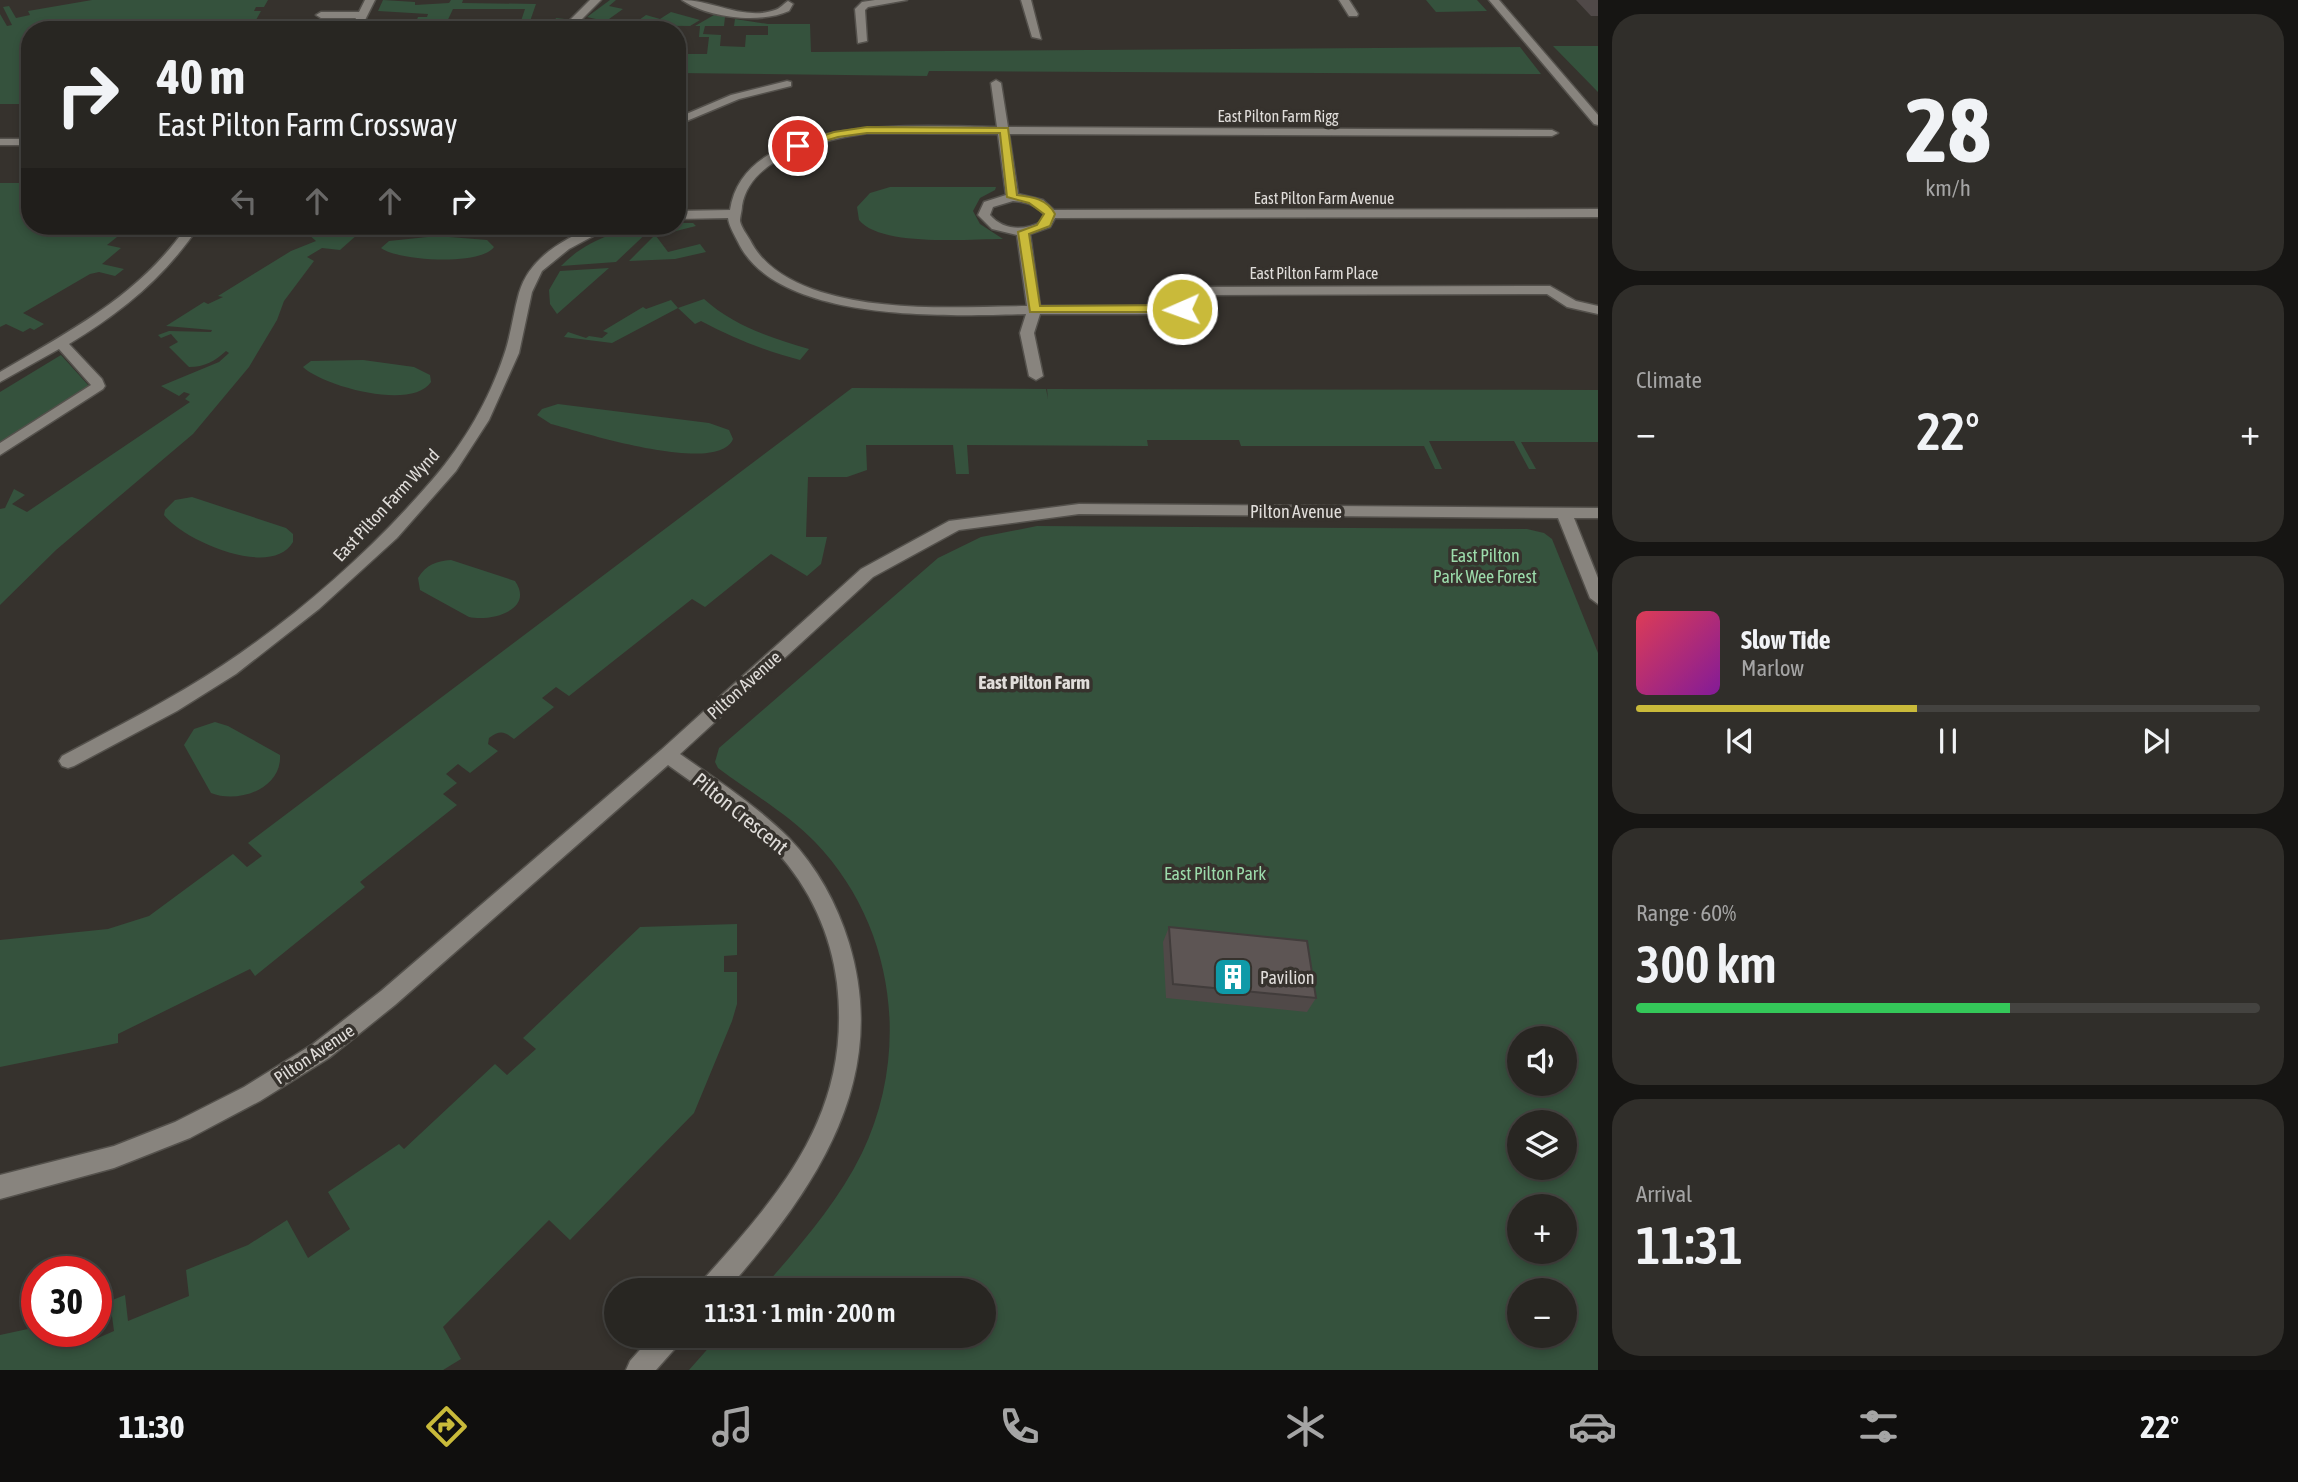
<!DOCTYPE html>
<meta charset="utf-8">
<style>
:root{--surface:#282622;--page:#302e2a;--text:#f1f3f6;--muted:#a5a5a5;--line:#444340;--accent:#c9ba3a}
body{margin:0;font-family:"Asap Condensed",sans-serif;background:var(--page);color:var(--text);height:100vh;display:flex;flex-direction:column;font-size:26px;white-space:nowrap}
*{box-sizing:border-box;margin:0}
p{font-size:23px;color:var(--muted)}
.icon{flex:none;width:38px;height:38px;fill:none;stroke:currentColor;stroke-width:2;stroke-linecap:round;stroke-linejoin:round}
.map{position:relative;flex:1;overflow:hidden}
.sheet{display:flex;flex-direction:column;gap:14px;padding:14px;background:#161513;width:700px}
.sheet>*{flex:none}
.hud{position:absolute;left:21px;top:21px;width:665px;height:214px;border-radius:28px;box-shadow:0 4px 10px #0003,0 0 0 2px var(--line);background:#282622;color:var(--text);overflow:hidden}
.fabs{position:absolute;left:1507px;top:1026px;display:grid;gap:14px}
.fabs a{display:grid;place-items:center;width:70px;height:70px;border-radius:50%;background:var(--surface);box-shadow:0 4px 10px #0003,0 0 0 2px var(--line);font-size:35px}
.speed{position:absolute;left:21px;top:1256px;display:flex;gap:14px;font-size:35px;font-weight:700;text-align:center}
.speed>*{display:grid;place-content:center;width:91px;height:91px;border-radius:50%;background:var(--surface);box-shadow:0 4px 10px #0003,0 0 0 2px var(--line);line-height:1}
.speed .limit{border:10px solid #d22;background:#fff;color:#111}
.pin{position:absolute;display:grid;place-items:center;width:60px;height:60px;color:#fff;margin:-30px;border:4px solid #fff;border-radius:50%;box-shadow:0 2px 7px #0007}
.me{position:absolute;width:77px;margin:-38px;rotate:268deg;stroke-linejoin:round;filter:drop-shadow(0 0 5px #0008)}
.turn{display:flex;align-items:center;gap:24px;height:147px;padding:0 21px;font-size:32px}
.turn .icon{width:91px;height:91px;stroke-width:2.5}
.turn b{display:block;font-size:49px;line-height:60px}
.lanes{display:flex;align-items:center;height:66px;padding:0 21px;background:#0003;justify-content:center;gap:35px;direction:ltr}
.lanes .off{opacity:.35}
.big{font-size:52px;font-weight:600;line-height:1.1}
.sheet .tile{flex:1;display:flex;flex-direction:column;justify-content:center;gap:10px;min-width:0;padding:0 24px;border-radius:28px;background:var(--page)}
.sheet .dial{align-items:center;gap:0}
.dial b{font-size:91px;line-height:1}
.song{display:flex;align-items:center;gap:21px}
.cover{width:84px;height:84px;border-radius:10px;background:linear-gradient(135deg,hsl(350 70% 55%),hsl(290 70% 35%))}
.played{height:7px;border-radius:4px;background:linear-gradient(90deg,var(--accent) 45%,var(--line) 45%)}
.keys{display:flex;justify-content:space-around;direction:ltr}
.heat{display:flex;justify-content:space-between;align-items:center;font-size:38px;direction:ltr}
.charge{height:10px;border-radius:5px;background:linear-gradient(90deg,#34c759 60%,var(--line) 0)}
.trip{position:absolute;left:604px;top:1278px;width:392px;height:70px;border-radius:35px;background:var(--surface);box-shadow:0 4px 10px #0003,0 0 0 2px var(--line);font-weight:600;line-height:70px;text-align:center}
.tab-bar{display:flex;height:112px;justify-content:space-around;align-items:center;background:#100f0e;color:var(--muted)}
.tab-bar .icon{width:49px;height:49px}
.tab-bar .active{color:var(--accent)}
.tab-bar b{font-size:32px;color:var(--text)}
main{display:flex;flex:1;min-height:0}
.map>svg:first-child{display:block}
.green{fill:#35523d;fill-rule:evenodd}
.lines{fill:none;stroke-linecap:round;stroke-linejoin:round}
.street-casing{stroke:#54514c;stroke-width:3}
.secondary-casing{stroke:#54514c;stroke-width:3}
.street{fill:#88847e;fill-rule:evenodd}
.secondary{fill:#88847e;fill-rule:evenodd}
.wall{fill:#504948}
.building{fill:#5d5554;stroke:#413c3b;stroke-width:2}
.route{fill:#c9ba3a;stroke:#837926;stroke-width:2}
.labels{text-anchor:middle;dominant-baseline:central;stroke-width:7;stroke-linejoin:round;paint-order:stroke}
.far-street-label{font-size:16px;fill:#e0ddda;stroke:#36322d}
.street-label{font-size:18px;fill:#e0ddda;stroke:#36322d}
.park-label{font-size:18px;fill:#9cdbab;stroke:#36322d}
.poi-label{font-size:18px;fill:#e0ddda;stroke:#36322d;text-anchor:start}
.neighbourhood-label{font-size:19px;font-weight:bold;fill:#e0ddda;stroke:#36322d}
.near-street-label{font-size:21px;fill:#e0ddda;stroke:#36322d}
</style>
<main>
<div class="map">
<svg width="1598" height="1370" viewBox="0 0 1598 1370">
<rect width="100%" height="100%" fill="#36322d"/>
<path class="green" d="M 92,0 L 268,0 L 264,7 L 256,7 L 254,11 L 261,11 L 256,20 L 260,21 L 255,30 L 30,30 L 30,104 L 0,104 L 0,14 L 7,26 L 12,25 L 3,7 L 9,6 L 16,18 L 30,15 L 28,11 Z
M 383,0 L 415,2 L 415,5 L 449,3 L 451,0 L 463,0 L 462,3 L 536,4 L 528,27 L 552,28 L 556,18 L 565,19 C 557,34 534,30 518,30 L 525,9 L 453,9 L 443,30 L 426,30 L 429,22 L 416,22 L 418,17 L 427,17 L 428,14 L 378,11 Z
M 610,0 L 616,0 L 609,6 L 623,9 L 609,19 L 632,25 L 646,15 L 660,19 L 671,12 L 700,20 L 690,26 L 610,25 L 608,30 L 587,30 L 600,20 L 587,17 Z
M 1426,0 L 1477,0 L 1487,11 L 1436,12 Z
M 714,15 L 725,17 L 724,26 L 705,26 L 703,34 L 721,35 L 720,46 L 745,47 L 746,35 L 768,35 L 768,26 L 734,26 L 735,19 L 768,24 L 810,24 L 811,52 L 1520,47 L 1541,74 L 929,71 L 927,76 L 677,73 L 677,54 L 707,54 L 709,37 L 699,37 L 700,26 L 695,26 Z
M 1553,46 L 1598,46 L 1598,92 L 1595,89 Z
M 0,183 L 30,183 L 30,226 L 148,226 L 141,232 L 127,229 L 107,245 L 121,248 L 102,264 L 124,269 L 115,276 L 99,272 L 90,274 L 23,313 L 44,324 L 34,330 L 30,328 L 23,332 L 6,324 L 0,327 Z
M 890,187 L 996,187 L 995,190 L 980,198 L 973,211 L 980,224 L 1003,239 C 968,239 881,247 859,220 L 857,207 L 870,193 Z
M 677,223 L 693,223 L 696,226 L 656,236 L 668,252 L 700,244 L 706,252 L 675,259 L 629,261 L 664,226 L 677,226 Z
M 327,226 L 367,226 L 340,250 L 322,248 L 307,257 L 314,261 L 284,301 L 277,320 L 249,367 L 193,434 L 56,550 L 0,605 L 0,509 L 5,508 L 14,489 L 25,495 L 12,504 L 27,512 L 190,402 L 185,399 L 190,394 L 184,392 L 179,396 L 161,386 L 219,362 L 229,353 L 226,351 C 215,361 205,367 189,367 L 169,347 L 178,342 L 171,334 L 161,338 L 158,335 L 169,331 L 211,332 L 212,330 L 166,326 L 204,302 L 208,304 L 223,297 L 218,296 L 291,251 L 316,241 L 308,234 Z
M 654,226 L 616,262 L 561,266 C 586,240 619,229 654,226 Z
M 437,236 L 487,240 L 494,247 C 481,266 398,261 381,248 L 389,241 Z
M 609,268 L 557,314 L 550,304 L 549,290 L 560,271 Z
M 704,299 C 734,326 771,338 809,349 L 800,360 C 765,351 733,338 701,321 L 695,324 L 678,308 L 612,343 L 564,337 L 568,332 L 586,338 L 589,336 L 602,338 L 608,333 L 603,331 L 643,307 L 646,309 L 671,300 L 678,308 Z
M 61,355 L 89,386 L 0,444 L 0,392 Z
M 363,360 L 414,367 L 430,375 L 431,382 C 412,411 323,386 303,367 L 311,361 Z
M 852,388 L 1046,389 L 1048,399 L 1047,389 L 1598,390 L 1598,442 L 1521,442 L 1536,469 L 1529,469 L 1514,441 L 1429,441 L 1442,469 L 1435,469 L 1424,446 L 1241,446 L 1239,440 L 1147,440 L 1148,446 L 967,445 L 969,474 L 956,474 L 953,445 L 866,445 L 867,470 L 847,477 L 808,477 L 806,537 L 827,537 L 821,564 L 807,576 L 771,554 L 705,607 L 692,599 L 569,696 L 556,687 L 542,698 L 554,707 L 514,739 C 504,731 500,730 489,738 L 488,744 L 498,751 L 470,773 L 458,764 L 446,774 L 457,783 L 443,794 L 457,805 L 360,882 L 365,887 L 255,976 L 250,969 L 118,1034 L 118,1043 L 0,1067 L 0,940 L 108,929 L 149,916 L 233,854 L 247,867 L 262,856 L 248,843 Z
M 558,404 L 709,423 L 729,430 L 733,439 C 718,476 582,432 551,424 L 537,415 L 542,409 Z
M 192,497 L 286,528 L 293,534 L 293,542 C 272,579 184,541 164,515 L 165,510 L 175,500 Z
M 1037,526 L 1527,529 L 1544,533 L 1552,539 L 1598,653 L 1598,1370 L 689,1370 L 720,1335 L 984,1335 L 984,1290 L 761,1290 C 798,1248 837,1204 862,1153 C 911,1051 895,925 815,842 C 788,814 750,792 718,768 L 715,762 L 719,748 L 938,558 L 981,537 ZM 1519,1038 L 1564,1038 L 1564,1083 L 1519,1083 ZM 1519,1122 L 1564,1122 L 1564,1167 L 1519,1167 ZM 1519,1206 L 1564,1206 L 1564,1251 L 1519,1251 ZM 1519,1290 L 1564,1290 L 1564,1335 L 1519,1335 Z
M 451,560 L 515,581 C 535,610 491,622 469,617 L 420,590 L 418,578 C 426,565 436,561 451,560 Z
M 215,722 L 228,726 L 280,755 C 282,789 238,804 211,793 L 184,745 L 194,729 Z
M 737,924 L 737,955 L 724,956 L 724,972 L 737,972 L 737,1004 L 732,1021 L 694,1113 L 570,1240 L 549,1220 L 443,1327 L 461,1359 L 443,1370 L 0,1370 L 0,1335 L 37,1327 L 37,1332 L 81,1332 L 82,1345 L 114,1331 L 110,1301 L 125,1295 L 128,1321 L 189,1296 L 186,1270 L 248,1245 L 287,1220 L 308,1258 L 350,1229 L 328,1192 L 399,1144 L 404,1149 L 495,1064 L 507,1075 L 536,1049 L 523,1038 L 640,927 Z"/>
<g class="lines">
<g class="street-casing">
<path id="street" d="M 365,0 L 375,0 L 360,30 L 350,30 L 356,18 L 321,18 L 316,15 L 321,12 L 359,12 Z
M 590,0 L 601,0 L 571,30 L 560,30 Z
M 682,0 C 713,0 744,21 775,10 C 781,8 783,4 788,1 L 793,4 L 789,11 C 760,24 708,18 682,0 Z
M 875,0 L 907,0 L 868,7 L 865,10 L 867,41 L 858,43 L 855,9 L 862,2 Z
M 1021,0 L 1031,0 L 1041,39 L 1032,37 Z
M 1339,0 L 1349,0 L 1358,14 L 1357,16 L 1349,16 Z
M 996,80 L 1001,83 L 1008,127 L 1552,130 L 1558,133 L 1552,136 L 1009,134 L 1018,194 L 1043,200 L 1054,210 L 1598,209 L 1598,217 L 1055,218 L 1050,227 L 1030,234 L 1040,306 L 1170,306 L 1189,300 L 1197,288 L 1202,287 L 1550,286 L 1576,301 L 1598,306 L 1598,314 L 1567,307 L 1547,294 L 1207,295 L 1194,308 L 1170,314 L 1040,314 L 1034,333 L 1043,376 L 1036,380 L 1029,376 L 1020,333 L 1026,314 C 949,316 777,324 738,242 C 734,234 729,226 728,218 L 677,219 L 677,211 L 730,210 C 745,111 924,127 997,127 L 991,83 ZM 868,133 L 998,134 L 1006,195 L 984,202 L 978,215 L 992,229 L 1017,235 L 1027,306 C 959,307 886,312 821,292 C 793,283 763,267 750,240 C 747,235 741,227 740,221 C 740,217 742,210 742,206 C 750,155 827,139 868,133 ZM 1013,201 C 1026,202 1035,204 1044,214 L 1041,222 C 1023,231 1003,230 990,215 L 993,207 Z
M 787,81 L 791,82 L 791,86 L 739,99 L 677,125 L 677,118 L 731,95 Z
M 0,139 L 30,139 L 30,145 L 0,145 Z
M 187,226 L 199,226 C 165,277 122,312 69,344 L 102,379 L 105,386 L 103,389 L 0,455 L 0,443 L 91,385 L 59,349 L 0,382 L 0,372 C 70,331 140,295 187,226 Z
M 596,226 L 612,226 L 569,249 L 542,271 L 532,292 L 519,353 L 489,420 L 456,471 L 397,538 L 319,609 L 236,674 L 177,711 L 74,766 L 68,768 L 62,766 L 59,761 L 62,756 C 116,727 172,699 223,665 C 301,613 373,549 433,479 C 464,443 489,400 504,355 C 511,335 513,314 519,293 C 529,258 563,239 596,226 Z
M 1079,504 L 1598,508 L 1598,518 L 1574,518 L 1598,578 L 1598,604 L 1590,598 L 1558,518 L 1079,514 L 959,530 L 873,577 L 680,754 C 717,780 757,806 789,838 C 817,867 837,904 849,943 C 891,1082 814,1190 727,1290 L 699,1290 L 702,1281 C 783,1191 852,1112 837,983 C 831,934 810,888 776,851 C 745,817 705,792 668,765 L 395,1005 L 329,1058 L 260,1101 L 190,1138 L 114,1168 L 0,1199 L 0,1175 L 114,1146 L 175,1122 L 244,1087 L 313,1044 L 381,991 L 661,750 L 861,569 L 949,521 Z
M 653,1335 L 682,1335 L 679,1344 L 656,1370 L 626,1370 L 630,1361 Z"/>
</g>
<g class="secondary-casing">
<path id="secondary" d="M 1489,0 L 1499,0 L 1598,115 L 1598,125 L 1594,124 Z"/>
</g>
<use href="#street" class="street"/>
<use href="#secondary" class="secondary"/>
</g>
<path class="wall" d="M 1576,0 L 1598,0 L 1598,16 L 1591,16 Z
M 1169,927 L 1316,998 L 1307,1012 L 1166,998 L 1163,942 Z"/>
<path class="building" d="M 1169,927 L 1307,941 L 1316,998 L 1173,984 Z"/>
<path class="route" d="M 867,127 L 1008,128 L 1017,195 C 1033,197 1047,199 1055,214 L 1050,226 L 1029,234 L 1040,306 L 1182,305 L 1188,309 L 1182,312 L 1030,312 L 1018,232 L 1037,225 L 1044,214 L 1029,203 L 1007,197 L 1000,133 L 867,133 L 838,137 L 798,149 L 792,146 L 834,132 Z"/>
<defs>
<g id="building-square" transform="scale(2.0125)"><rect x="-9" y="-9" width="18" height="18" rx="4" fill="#0f9aa8" stroke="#36322d"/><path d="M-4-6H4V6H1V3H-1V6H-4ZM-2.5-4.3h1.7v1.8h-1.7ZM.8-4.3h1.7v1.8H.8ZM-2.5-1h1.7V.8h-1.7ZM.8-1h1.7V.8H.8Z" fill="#fff"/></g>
</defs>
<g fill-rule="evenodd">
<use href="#building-square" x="1233" y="977"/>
</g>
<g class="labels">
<g class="far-street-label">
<text x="1278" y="116">East Pilton Farm Rigg</text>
<text x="1324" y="198">East Pilton Farm Avenue</text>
<text x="1314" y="273">East Pilton Farm Place</text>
</g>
<g class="street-label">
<text transform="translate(386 505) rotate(-47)">East Pilton Farm Wynd</text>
<text x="1296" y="511">Pilton Avenue</text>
<text transform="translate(744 685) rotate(-42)">Pilton Avenue</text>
<text transform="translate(314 1054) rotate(-34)">Pilton Avenue</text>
</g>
<g class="park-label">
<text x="1485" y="555">East Pilton<tspan x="1485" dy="21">Park Wee Forest</tspan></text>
<text x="1215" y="873">East Pilton Park</text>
</g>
<g class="poi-label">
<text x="1260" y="977">Pavilion</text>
</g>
<g class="neighbourhood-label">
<text x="1034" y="682">East Pilton Farm</text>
</g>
<g class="near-street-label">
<text transform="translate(741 813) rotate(39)">Pilton Crescent</text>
</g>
</g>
</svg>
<div class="fabs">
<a><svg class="icon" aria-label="sound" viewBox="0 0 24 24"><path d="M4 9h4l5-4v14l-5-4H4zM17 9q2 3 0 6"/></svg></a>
<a><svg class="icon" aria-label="layers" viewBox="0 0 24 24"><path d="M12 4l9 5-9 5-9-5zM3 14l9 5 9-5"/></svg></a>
<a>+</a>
<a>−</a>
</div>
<div class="speed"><div class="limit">30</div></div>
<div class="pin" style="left:798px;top:146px;background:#d93025"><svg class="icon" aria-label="arrive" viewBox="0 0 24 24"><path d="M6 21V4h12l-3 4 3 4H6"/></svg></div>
<svg class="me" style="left:1182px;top:309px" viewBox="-20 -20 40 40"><circle r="17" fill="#c9ba3a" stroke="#fff" stroke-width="3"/><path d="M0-11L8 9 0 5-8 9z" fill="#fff"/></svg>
<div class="trip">11:31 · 1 min · 200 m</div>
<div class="hud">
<div class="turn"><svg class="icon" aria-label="right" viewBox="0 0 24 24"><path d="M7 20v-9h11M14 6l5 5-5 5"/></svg><div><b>40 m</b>East Pilton Farm Crossway</div></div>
<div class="lanes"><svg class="icon off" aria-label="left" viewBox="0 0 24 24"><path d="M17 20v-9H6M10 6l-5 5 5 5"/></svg><svg class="icon off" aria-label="ahead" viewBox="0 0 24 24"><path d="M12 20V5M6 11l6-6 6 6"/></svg><svg class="icon off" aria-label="ahead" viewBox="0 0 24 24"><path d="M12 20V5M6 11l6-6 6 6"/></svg><svg class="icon" aria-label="right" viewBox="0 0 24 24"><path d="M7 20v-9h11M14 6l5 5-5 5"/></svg></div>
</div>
</div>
<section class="sheet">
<div class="tile dial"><b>28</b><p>km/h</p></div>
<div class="tile"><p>Climate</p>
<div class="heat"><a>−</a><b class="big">22°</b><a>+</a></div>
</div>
<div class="tile">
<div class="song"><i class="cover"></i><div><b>Slow Tide</b><p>Marlow</p></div></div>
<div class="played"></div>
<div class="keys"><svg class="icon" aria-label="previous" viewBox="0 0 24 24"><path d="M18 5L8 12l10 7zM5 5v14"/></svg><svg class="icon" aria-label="pause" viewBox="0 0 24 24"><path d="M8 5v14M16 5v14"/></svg><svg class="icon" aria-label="next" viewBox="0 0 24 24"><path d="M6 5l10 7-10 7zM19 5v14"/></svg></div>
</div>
<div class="tile"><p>Range · 60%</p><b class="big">300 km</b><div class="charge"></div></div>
<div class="tile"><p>Arrival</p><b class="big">11:31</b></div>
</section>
</main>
<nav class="tab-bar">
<b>11:30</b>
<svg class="icon active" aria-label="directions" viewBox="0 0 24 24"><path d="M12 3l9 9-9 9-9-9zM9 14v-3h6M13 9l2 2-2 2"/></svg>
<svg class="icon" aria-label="music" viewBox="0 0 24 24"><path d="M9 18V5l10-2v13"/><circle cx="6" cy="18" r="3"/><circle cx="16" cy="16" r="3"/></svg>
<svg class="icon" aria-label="phone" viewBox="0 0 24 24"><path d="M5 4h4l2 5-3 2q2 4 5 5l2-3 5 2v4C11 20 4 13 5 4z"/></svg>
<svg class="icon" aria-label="climate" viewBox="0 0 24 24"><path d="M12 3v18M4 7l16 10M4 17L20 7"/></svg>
<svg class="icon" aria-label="car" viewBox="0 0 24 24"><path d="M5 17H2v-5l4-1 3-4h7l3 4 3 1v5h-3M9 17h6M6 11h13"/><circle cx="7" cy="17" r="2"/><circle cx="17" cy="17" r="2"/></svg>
<svg class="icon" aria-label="filters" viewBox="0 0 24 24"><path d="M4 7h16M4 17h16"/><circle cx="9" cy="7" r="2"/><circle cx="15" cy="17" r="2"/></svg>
<b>22°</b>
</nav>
